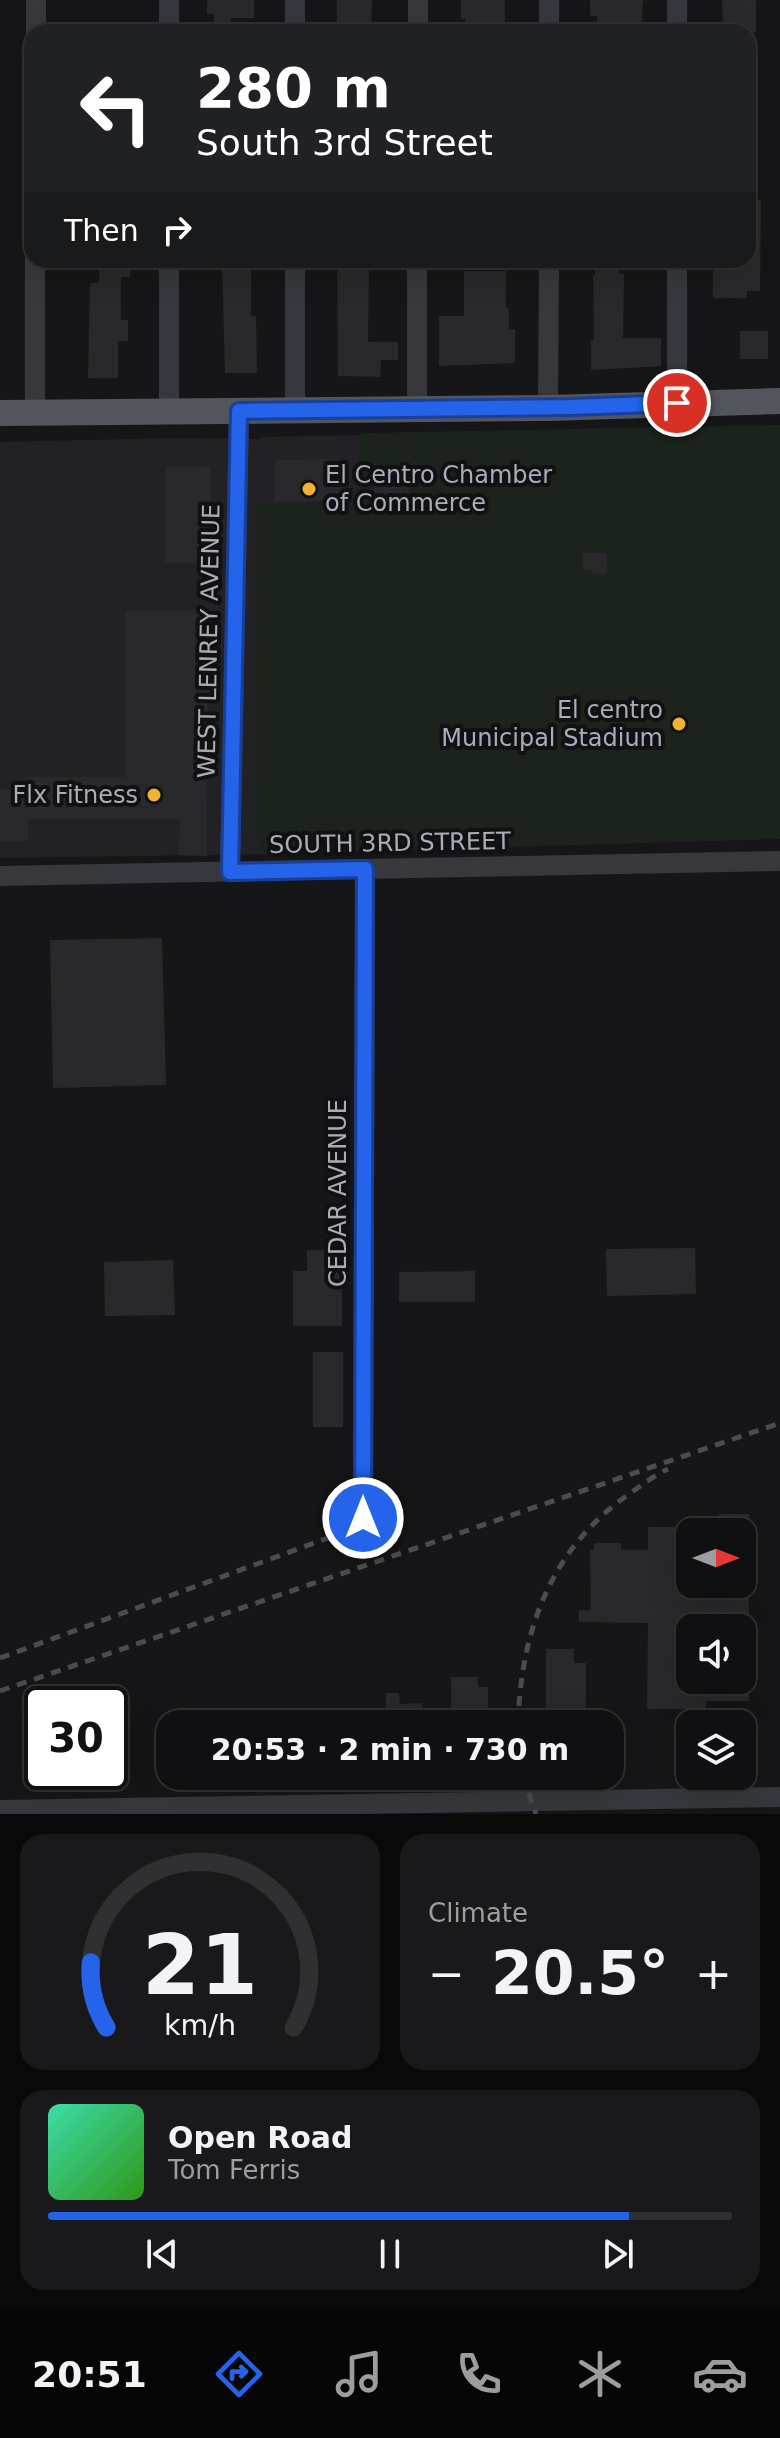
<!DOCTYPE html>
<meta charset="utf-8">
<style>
:root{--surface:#101012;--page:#19191b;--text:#f1f3f6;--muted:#9c9d9f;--line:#303032;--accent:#2563eb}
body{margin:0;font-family:"DejaVu Sans",sans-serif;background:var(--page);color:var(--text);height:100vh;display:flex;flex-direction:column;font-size:30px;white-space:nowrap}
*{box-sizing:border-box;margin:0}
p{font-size:26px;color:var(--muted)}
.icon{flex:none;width:44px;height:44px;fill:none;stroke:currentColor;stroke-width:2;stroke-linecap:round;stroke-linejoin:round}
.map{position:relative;height:1814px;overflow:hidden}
.sheet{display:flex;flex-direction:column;gap:20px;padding:20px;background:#09090a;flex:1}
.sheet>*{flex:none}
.banner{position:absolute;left:24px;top:24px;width:732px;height:244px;border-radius:24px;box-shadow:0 8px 32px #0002,0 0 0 2px var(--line);background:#202124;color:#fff;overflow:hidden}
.needle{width:52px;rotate:90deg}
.fabs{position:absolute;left:676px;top:1518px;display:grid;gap:16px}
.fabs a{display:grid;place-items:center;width:80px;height:80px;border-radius:16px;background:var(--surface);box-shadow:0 8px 32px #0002,0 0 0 2px var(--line);font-size:40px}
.speed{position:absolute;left:24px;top:1686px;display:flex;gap:16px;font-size:40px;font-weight:700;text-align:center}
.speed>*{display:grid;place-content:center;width:104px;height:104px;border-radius:50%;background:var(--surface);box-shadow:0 8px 32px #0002,0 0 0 2px var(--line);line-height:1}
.speed .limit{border:4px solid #111;border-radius:12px;background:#fff;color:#111}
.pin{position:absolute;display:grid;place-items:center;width:68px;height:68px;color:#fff;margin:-34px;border:4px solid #fff;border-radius:50%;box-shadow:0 2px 8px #0007}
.me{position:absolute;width:88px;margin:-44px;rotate:0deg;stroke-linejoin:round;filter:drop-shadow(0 0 6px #0008)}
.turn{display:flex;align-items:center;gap:28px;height:168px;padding:0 40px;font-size:36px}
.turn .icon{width:104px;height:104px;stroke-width:2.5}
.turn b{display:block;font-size:56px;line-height:68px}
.then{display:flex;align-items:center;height:76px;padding:0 40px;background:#0003;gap:16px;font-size:30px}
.big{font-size:60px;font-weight:800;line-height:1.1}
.sheet .widget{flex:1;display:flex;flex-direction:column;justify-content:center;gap:12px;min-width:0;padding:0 28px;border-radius:24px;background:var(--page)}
.sheet .dial{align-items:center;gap:0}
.dial svg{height:208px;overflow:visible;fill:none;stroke:var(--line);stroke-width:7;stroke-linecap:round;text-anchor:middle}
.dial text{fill:var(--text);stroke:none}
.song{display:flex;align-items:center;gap:24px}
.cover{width:96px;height:96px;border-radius:12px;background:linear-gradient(135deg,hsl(160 70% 55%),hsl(110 70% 35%))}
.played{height:8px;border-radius:4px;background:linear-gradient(90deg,var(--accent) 85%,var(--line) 85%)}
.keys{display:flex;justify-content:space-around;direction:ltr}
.heat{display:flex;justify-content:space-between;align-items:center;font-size:44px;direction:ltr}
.sheet .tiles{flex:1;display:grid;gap:20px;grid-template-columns:1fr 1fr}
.widget:last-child{grid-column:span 2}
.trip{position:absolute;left:156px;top:1710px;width:468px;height:80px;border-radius:24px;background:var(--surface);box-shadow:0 8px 32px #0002,0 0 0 2px var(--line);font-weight:800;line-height:80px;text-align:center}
.dock{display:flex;height:128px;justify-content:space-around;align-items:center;background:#060607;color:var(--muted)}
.dock .icon{width:56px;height:56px}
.dock .active{color:var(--accent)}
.dock b{font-size:36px;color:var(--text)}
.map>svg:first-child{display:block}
.built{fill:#222225}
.green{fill:#1c231d}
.building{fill:#29292c}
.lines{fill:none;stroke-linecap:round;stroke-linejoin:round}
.minor{stroke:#37383d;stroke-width:20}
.major{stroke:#53555c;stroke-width:26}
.rail{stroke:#4a4c52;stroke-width:5;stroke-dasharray:10 8;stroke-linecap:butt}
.route-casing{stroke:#184099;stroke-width:20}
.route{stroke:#2563eb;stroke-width:14}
.poi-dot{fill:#f2b134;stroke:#111113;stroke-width:3}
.labels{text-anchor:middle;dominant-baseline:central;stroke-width:8;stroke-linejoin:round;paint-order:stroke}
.poi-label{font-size:24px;fill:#a8adb8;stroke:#111113;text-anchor:end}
.street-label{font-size:24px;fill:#a8adb8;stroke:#111113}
</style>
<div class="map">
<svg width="780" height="1814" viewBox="0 0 780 1814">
<rect width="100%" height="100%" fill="#161618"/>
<path class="built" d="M 359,435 L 359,503 L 258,503 L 256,837 L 266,854 L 0,858 L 0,442 L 175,438 L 258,439 L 264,437 Z"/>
<path class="green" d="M 780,425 L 780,839 L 267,854 L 256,837 L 257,503 L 359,503 L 359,435 L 364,433 Z"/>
<path class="building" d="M 207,0 L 254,0 L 254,18 L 231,18 L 231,24 L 214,24 L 214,14 L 207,14 Z
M 337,0 L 372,0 L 371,32 L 337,32 Z
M 461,0 L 505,0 L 505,32 L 465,32 L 465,19 L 461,19 Z
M 590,0 L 643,0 L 641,32 L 597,32 L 597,16 L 590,16 Z
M 722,0 L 756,0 L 756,32 L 723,32 Z
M 748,200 L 761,200 L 760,291 L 747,291 L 747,298 L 713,298 L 713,269 L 740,269 L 740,260 L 748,260 Z
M 99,260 L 130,260 L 130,277 L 121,277 L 121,320 L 128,320 L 128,341 L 118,341 L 118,378 L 88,378 L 90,283 L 99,283 Z
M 222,260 L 251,260 L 251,316 L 256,316 L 257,373 L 225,373 Z
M 337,260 L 369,260 L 368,342 L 398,342 L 398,360 L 381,360 L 380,377 L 338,376 Z
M 595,260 L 619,260 L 619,274 L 624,274 L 623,338 L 661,338 L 661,366 L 591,370 L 591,340 L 594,340 L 593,275 L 595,275 Z
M 464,271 L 506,271 L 506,308 L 509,308 L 509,329 L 515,329 L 515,363 L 439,366 L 439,316 L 464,316 Z
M 740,331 L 768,331 L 768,359 L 740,359 Z
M 330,459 L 331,478 L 343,478 L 343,500 L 274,502 L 275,460 Z
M 210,466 L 211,563 L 165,563 L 166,467 Z
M 408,481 L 409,498 L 374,500 L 374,482 Z
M 583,553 L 607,553 L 607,573 L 592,574 L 592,570 L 583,570 Z
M 208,610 L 207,856 L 179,855 L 180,819 L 28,819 L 28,841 L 0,841 L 0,790 L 25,790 L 25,777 L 125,777 L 125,611 Z
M 162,938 L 166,1085 L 53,1088 L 50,940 Z
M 695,1248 L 696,1294 L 607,1296 L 606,1249 Z
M 307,1250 L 342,1250 L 342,1326 L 293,1326 L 293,1271 L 307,1271 Z
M 173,1260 L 175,1315 L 105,1316 L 104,1262 Z
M 475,1271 L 475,1302 L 399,1302 L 399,1272 Z
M 313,1352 L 343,1352 L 343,1427 L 313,1427 Z
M 719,1514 L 749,1514 L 749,1532 L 719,1532 Z
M 648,1527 L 690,1527 L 690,1584 L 749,1584 L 749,1628 L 690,1628 L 690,1680 L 749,1680 L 749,1701 L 706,1701 L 706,1709 L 647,1709 L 648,1623 L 579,1622 L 579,1610 L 591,1610 L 590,1550 L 594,1550 L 594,1543 L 621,1543 L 621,1550 L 648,1550 Z
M 546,1649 L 574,1649 L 574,1663 L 586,1663 L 586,1717 L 578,1717 L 578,1724 L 546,1724 Z
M 451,1677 L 478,1677 L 478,1687 L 488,1687 L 488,1724 L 451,1724 Z
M 386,1693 L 399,1693 L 400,1704 L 422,1703 L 422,1724 L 386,1724 Z"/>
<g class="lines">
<path class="minor" d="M 169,0 L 169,32
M 677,0 L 677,32
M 36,32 L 36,0
M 295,32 L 295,0
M 418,32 L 418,0
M 549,32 L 549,0
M 169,260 L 169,411
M 677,260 L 677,403
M 548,408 L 549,260
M 295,410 L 295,260
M 417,410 L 417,260
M 35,412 L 35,260
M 230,872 L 239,411
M 0,876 L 780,861
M 363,1518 L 365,869
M 0,1810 L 780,1797"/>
<path class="major" d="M 0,413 L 548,408 L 780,401"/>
<path class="rail" d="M 0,1658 L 347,1531
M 0,1691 L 780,1423
M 518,1724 C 521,1630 551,1547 632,1492 C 643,1484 655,1475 668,1469
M 523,1776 L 536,1814"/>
</g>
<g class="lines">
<g class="route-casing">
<path id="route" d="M 363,1518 L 365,869 L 230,872 L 239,411 L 572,407 L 677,403"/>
</g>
<use href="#route" class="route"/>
</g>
<g class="poi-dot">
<circle cx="309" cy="489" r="8"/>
<circle cx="679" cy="724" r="8"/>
<circle cx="154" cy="795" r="8"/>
</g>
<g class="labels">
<g class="poi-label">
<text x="325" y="475" text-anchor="start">El Centro Chamber<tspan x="325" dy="28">of Commerce</tspan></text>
<text x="663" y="710">El centro<tspan x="663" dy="28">Municipal Stadium</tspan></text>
<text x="138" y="795">Flx Fitness</text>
</g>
<g class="street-label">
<text transform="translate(209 641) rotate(-89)">WEST LENREY AVENUE</text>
<text transform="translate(390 843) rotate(-1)">SOUTH 3RD STREET</text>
<text transform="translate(338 1193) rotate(-90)">CEDAR AVENUE</text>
</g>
</g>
</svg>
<div class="fabs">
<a><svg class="needle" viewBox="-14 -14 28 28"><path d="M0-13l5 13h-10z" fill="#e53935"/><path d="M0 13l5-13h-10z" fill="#9c9d9f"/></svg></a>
<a><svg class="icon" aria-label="sound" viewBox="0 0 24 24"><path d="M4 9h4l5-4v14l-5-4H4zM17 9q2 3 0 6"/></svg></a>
<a><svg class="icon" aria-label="layers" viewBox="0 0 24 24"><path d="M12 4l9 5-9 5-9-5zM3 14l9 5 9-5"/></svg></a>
</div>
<div class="speed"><div class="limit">30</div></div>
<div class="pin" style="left:677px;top:403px;background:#d93025"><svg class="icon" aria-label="arrive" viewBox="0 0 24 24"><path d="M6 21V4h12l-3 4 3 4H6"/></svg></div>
<svg class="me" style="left:363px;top:1518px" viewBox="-20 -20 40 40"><circle r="17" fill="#2563eb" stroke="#fff" stroke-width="3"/><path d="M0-11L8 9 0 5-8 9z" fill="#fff"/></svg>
<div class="trip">20:53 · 2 min · 730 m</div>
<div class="banner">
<div class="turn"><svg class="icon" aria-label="left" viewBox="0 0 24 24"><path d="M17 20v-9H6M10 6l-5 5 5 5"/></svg><div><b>280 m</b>South 3rd Street</div></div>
<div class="then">Then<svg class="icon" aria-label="right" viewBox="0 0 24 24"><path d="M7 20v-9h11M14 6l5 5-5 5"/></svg></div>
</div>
</div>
<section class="sheet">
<div class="tiles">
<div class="widget dial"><svg viewBox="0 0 100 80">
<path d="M14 69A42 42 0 1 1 86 69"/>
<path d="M14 69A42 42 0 0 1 8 44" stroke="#2563eb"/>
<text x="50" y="56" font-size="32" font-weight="700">21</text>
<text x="50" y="72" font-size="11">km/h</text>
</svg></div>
<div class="widget"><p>Climate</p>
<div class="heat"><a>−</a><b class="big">20.5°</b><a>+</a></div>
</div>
<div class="widget">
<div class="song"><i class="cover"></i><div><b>Open Road</b><p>Tom Ferris</p></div></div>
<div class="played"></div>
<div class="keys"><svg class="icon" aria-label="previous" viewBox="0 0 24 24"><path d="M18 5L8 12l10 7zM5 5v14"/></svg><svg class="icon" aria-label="pause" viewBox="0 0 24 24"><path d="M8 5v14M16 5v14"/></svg><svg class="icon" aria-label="next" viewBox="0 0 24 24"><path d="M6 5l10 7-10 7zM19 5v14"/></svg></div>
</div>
</div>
</section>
<nav class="dock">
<b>20:51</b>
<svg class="icon active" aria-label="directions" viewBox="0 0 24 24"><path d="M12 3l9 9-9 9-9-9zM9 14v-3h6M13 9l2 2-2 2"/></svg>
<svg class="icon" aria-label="music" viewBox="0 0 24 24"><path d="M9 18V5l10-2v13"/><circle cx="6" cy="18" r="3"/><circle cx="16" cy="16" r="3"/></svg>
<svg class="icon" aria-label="phone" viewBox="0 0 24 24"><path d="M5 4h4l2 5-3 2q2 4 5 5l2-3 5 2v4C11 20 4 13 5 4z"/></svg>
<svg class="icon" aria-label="climate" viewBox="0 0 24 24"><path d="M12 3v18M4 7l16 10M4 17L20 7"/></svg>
<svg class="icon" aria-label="car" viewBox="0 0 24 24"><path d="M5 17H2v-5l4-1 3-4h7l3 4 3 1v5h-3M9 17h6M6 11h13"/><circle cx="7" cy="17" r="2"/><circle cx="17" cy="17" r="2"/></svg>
</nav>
